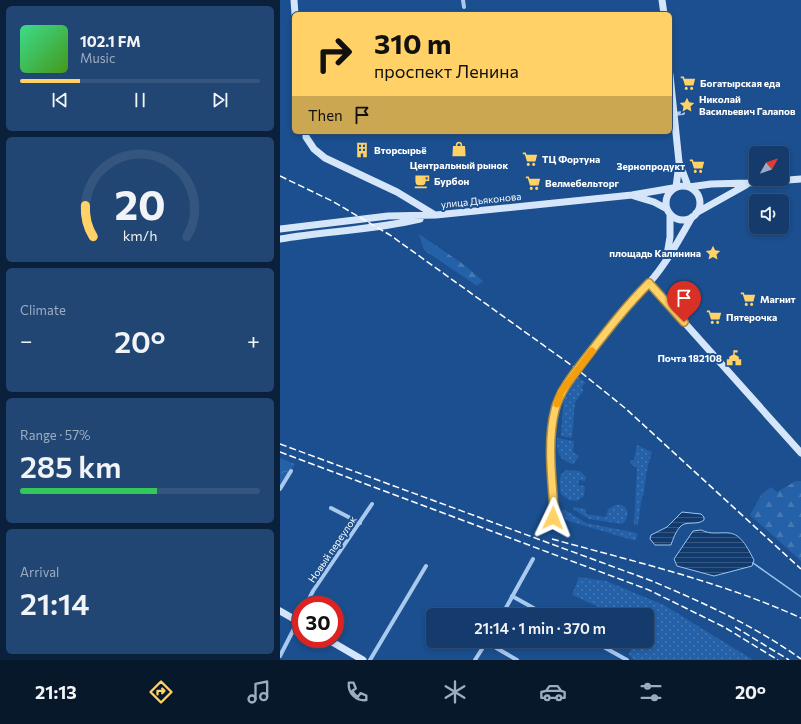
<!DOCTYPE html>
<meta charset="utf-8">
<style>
:root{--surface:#143b6b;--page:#214673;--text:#f1f3f6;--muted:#9dadc1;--line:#33557e;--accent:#ffd166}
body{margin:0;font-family:Commissioner,sans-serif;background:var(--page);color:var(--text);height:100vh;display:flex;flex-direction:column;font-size:15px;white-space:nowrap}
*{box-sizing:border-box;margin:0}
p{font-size:13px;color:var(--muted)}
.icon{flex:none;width:22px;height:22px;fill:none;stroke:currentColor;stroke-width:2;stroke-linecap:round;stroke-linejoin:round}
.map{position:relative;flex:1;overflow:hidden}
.details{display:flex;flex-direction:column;gap:6px;padding:6px;background:#0b203b;width:280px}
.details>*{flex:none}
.hud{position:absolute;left:12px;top:12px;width:380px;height:122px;border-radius:6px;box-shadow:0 2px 6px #0003,0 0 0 1px var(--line);background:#ffd166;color:#111;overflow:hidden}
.needle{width:26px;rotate:50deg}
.controls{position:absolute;left:469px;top:146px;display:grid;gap:8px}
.controls a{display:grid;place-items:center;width:40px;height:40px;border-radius:6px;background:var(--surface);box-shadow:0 2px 6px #0003,0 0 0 1px var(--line);font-size:20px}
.speed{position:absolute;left:12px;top:596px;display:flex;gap:8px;font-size:20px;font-weight:700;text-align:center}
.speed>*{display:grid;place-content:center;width:52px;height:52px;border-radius:50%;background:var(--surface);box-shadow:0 2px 6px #0003,0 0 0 1px var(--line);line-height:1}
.speed .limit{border:6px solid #d22;background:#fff;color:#111}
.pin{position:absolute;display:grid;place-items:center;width:34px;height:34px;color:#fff;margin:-41px -17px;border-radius:50% 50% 50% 0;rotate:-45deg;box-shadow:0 0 4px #0007}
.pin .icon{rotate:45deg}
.me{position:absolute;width:44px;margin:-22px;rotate:2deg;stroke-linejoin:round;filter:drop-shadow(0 0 3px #0008)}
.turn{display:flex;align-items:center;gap:14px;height:84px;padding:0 16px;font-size:18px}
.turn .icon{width:52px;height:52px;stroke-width:2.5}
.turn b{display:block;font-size:28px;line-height:34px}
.then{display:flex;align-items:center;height:38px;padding:0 16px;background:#0003;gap:8px;font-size:15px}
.big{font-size:30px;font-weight:600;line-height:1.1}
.details .card{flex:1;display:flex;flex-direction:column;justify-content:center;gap:6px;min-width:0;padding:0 14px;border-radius:6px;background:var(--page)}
.details .dial{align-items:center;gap:0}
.dial svg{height:104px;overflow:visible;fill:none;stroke:var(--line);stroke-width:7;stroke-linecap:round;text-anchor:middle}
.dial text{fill:var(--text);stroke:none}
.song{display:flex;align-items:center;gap:12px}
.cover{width:48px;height:48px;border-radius:6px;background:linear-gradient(135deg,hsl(150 70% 55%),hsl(100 70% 35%))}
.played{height:4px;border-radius:2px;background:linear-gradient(90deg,var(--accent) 25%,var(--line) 25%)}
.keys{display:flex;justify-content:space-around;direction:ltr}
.heat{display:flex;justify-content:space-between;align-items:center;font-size:22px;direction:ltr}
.charge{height:6px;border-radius:3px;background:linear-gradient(90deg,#34c759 57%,var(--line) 0)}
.trip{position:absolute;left:146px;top:608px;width:228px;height:40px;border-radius:6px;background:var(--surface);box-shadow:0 2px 6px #0003,0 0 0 1px var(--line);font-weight:600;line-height:40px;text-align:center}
.tabs{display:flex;height:64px;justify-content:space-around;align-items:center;background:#08182b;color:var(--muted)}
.tabs .icon{width:28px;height:28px}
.tabs .current{color:var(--accent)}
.tabs b{font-size:18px;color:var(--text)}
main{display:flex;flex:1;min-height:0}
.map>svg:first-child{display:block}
.grass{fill:url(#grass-dots)}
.forest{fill:url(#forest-firs)}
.park{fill:url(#park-crowns)}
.water{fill:url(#water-rules);stroke:#9cc4f0}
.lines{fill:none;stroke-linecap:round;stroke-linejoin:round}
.stream{stroke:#9cc4f0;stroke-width:1.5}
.street{stroke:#a9c9ee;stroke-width:4}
.secondary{stroke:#d6e6fa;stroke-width:7}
.rail{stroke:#fff;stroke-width:1.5;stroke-dasharray:7 3;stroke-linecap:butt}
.route-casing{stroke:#a68842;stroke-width:10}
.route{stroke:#ffd166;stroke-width:7}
.slow{stroke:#f59e0b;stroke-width:7}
.labels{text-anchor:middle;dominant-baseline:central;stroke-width:4;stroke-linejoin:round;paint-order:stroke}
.poi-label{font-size:10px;font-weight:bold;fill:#fff;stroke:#1b4f8f;text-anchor:start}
.street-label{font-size:10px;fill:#fff;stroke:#1b4f8f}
</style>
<main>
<section class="details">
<div class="card">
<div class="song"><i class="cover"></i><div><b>102.1 FM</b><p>Music</p></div></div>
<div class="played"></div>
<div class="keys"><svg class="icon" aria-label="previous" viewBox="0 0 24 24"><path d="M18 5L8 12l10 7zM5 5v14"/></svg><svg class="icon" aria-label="pause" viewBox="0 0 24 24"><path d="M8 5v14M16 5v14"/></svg><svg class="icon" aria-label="next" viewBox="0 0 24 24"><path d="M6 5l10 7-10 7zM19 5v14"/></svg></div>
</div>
<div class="card dial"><svg viewBox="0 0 100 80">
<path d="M14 69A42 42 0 1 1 86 69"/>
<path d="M14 69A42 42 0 0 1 8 45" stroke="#ffd166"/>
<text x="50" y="56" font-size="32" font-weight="700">20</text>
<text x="50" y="72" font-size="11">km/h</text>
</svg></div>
<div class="card"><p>Climate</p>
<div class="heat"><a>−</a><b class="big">20°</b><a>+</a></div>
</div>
<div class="card"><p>Range · 57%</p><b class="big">285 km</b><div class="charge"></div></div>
<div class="card"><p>Arrival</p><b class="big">21:14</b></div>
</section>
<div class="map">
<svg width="521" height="660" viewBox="0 0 521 660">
<defs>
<pattern id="grass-dots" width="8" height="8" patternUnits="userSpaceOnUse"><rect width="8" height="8" fill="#2461a8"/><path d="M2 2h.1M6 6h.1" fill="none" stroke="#4579b5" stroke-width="1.8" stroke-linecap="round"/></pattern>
<pattern id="forest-firs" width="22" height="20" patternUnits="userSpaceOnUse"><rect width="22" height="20" fill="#2461a8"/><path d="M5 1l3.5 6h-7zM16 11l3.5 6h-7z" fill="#4579b5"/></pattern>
<pattern id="park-crowns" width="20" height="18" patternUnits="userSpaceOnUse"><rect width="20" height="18" fill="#2461a8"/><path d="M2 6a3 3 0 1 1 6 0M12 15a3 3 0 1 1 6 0" fill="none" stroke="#4579b5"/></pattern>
<pattern id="water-rules" width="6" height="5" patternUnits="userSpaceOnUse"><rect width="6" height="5" fill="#123a6d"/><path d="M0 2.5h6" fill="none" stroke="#365883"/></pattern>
</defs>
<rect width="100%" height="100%" fill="#1b4f8f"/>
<path class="grass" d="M 297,376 L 306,383 L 302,386 L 303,391 L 295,403 L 292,438 L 281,436 L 284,393 Z
M 277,438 L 294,441 L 293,452 L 299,456 L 294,463 L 292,464 C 277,458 277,452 277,438 Z
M 357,445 L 372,452 C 367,467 365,479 364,495 L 362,496 L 358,525 L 354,525 L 357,468 L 351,464 L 350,460 L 354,460 Z
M 286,470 L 300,471 L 306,477 L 305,481 L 299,480 L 298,485 L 305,486 L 304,496 L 297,501 L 289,500 L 281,494 C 280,485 277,476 286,470 Z
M 336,505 C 349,503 351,518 342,524 L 309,519 L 293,509 L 293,507 L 306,509 L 306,514 L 326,517 L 328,509 Z
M 282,510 L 285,510 L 306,523 L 357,533 L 356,541 L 279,518 Z
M 299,577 L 326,581 L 384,605 L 473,660 L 354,660 L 349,654 L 355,641 L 367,641 L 367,615 L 346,615 L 330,612 L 292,595 Z"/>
<path class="forest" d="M 139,234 L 183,264 L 203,281 L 197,286 L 144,250 Z
M 516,481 L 521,481 L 521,561 L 470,515 L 481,495 L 491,487 L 497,492 Z"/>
<path class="park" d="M 0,458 L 15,464 L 1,487 L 0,487 Z"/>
<path class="water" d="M 402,512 L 421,514 L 424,517 L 424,520 C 417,526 405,520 400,527 C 396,531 393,539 391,545 L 375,545 L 370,539 L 371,535 L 387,527 Z
M 421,530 C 432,535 438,532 449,533 C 462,534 469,551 474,560 L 472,566 L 434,576 L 397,566 L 394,559 L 413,531 Z"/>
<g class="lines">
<path class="stream" d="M 473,563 L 521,597"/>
<path class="street" d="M 183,0 L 184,7
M 394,114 L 403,113
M 0,489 L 11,471
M 51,508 L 80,523
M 273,518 L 274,510 C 273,479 267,441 275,410 C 280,390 294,374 306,358 C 326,332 346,306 369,283
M 232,596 L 266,615
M 26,605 L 33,591 L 92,504
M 222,615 L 253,559
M 313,641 L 347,660
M 206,642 L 237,660
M 0,656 L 21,615
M 90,660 L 146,566
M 195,660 L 207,641"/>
<path class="secondary" d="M 14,0 L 15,14
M 382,0 L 384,14
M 390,75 L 399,162 L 408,186
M 26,132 L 26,137 L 34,149 L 45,158 L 117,192 L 155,215
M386 203a17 17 0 1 1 34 0a17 17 0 1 1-34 0Z
M 396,187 L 399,164
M 409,187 L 431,184 L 468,183 L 521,179
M 354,196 L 374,202 L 387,209
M 416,213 L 466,185
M 412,217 C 399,240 386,264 369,283 L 521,453
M 0,229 L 108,216 L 156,215 L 352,195 L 393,188
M 0,239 C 46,231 94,230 140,219
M 387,255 L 390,237 L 390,214
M 0,611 L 21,623
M 47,639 L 83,660"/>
<path class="rail" d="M 0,176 L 52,201 L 110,235 L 298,370 L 345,408 L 521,569
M 0,444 L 372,581 C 424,603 475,626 521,659
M 0,452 L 369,590 L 444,627 L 498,660
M 272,539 C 356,562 442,582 521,618
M 455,627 L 509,660"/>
</g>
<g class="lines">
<g class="route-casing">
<path id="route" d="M 273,518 L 274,510 C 272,479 267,441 275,410 C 280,390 294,374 306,358 C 326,332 346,306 369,283 L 404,322"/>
</g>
<use href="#route" class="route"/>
<path class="slow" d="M 277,404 L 281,392 L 312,351"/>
</g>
<defs>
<g id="supermarket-bare" transform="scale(1.2)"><path d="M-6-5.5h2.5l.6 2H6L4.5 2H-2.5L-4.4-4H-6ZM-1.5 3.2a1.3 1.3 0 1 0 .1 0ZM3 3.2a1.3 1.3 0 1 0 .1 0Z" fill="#ffd166" stroke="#1b4f8f" stroke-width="2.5" paint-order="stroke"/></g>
<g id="sight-bare" transform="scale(1.2)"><path d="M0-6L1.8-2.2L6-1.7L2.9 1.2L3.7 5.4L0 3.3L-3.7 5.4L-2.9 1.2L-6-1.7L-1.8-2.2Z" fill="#ffd166" stroke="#1b4f8f" stroke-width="2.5" paint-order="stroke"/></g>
<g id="shop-bare" transform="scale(1.2)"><path d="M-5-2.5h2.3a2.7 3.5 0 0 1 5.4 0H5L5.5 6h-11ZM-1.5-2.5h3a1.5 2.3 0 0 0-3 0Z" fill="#ffd166" stroke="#1b4f8f" stroke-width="2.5" paint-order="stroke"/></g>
<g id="building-bare" transform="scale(1.2)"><path d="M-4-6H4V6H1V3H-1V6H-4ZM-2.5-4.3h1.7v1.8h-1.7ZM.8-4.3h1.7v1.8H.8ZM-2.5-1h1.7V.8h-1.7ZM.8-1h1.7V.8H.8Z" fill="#ffd166" stroke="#1b4f8f" stroke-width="2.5" paint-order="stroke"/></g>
<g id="cafe-bare" transform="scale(1.2)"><path d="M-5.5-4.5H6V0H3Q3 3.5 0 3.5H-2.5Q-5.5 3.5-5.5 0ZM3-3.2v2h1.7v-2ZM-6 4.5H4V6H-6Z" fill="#ffd166" stroke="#1b4f8f" stroke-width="2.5" paint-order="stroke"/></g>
<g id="civic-bare" transform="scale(1.2)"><path d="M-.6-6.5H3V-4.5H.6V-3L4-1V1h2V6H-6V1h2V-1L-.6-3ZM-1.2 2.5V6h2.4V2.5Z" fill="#ffd166" stroke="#1b4f8f" stroke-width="2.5" paint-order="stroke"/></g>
</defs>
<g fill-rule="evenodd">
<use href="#supermarket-bare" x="408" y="83"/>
<use href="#sight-bare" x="407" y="105"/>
<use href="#shop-bare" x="179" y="149"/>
<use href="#building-bare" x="82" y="150"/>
<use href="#supermarket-bare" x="250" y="159"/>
<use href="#supermarket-bare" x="417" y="166"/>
<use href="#cafe-bare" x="142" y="181"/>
<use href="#supermarket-bare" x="253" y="183"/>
<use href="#sight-bare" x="433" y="253"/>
<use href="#supermarket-bare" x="468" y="299"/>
<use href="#supermarket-bare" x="434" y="317"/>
<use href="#civic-bare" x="454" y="358"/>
</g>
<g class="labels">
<g class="poi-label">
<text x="420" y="83">Богатырская еда</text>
<text x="419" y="99">Николай<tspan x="419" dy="12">Васильевич Галапов</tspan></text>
<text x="94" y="150">Вторсырьё</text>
<text x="262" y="159">ТЦ Фортуна</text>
<text x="179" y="165" text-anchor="middle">Центральный рынок</text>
<text x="405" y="166" text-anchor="end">Зернопродукт</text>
<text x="154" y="181">Бурбон</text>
<text x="265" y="183">Велмебельторг</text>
<text x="421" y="253" text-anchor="end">площадь Калинина</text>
<text x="480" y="299">Магнит</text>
<text x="446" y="317">Пятерочка</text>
<text x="442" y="358" text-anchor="end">Почта 182108</text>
</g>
<g class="street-label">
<text transform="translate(201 200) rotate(-6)">улица Дьяконова</text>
<text transform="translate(52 549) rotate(-56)">Новый переулок</text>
</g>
</g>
</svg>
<div class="controls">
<a><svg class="needle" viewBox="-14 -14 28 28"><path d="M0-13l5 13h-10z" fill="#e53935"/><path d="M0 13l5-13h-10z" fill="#9dadc1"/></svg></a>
<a><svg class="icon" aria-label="sound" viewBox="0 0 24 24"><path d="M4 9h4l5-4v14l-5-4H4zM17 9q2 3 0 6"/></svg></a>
</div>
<div class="speed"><div class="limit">30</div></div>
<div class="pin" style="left:404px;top:322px;background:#d93025"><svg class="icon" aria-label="arrive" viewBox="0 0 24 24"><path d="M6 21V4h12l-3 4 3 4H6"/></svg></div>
<svg class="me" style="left:273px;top:518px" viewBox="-20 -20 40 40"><path d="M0-17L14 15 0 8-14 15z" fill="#ffd166" stroke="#fff" stroke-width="4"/></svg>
<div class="trip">21:14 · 1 min · 370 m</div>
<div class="hud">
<div class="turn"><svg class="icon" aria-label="right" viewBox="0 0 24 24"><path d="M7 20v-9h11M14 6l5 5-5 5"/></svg><div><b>310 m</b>проспект Ленина</div></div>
<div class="then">Then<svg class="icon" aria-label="arrive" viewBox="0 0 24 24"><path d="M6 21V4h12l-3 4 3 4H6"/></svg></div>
</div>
</div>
</main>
<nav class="tabs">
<b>21:13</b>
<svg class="icon current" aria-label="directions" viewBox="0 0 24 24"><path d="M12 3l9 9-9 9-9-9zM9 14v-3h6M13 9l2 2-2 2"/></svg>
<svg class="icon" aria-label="music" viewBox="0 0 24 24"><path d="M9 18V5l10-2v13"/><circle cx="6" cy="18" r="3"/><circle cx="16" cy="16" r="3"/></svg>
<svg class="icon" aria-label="phone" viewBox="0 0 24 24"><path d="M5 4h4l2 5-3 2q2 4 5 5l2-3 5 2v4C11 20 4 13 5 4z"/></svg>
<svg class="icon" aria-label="climate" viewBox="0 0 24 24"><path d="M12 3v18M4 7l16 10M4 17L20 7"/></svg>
<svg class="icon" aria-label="car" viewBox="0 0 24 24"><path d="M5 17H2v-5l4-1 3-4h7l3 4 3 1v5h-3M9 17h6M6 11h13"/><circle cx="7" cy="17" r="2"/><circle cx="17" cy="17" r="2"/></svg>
<svg class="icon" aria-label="filters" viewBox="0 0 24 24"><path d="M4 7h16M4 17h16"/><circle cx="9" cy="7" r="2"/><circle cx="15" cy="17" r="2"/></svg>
<b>20°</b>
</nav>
